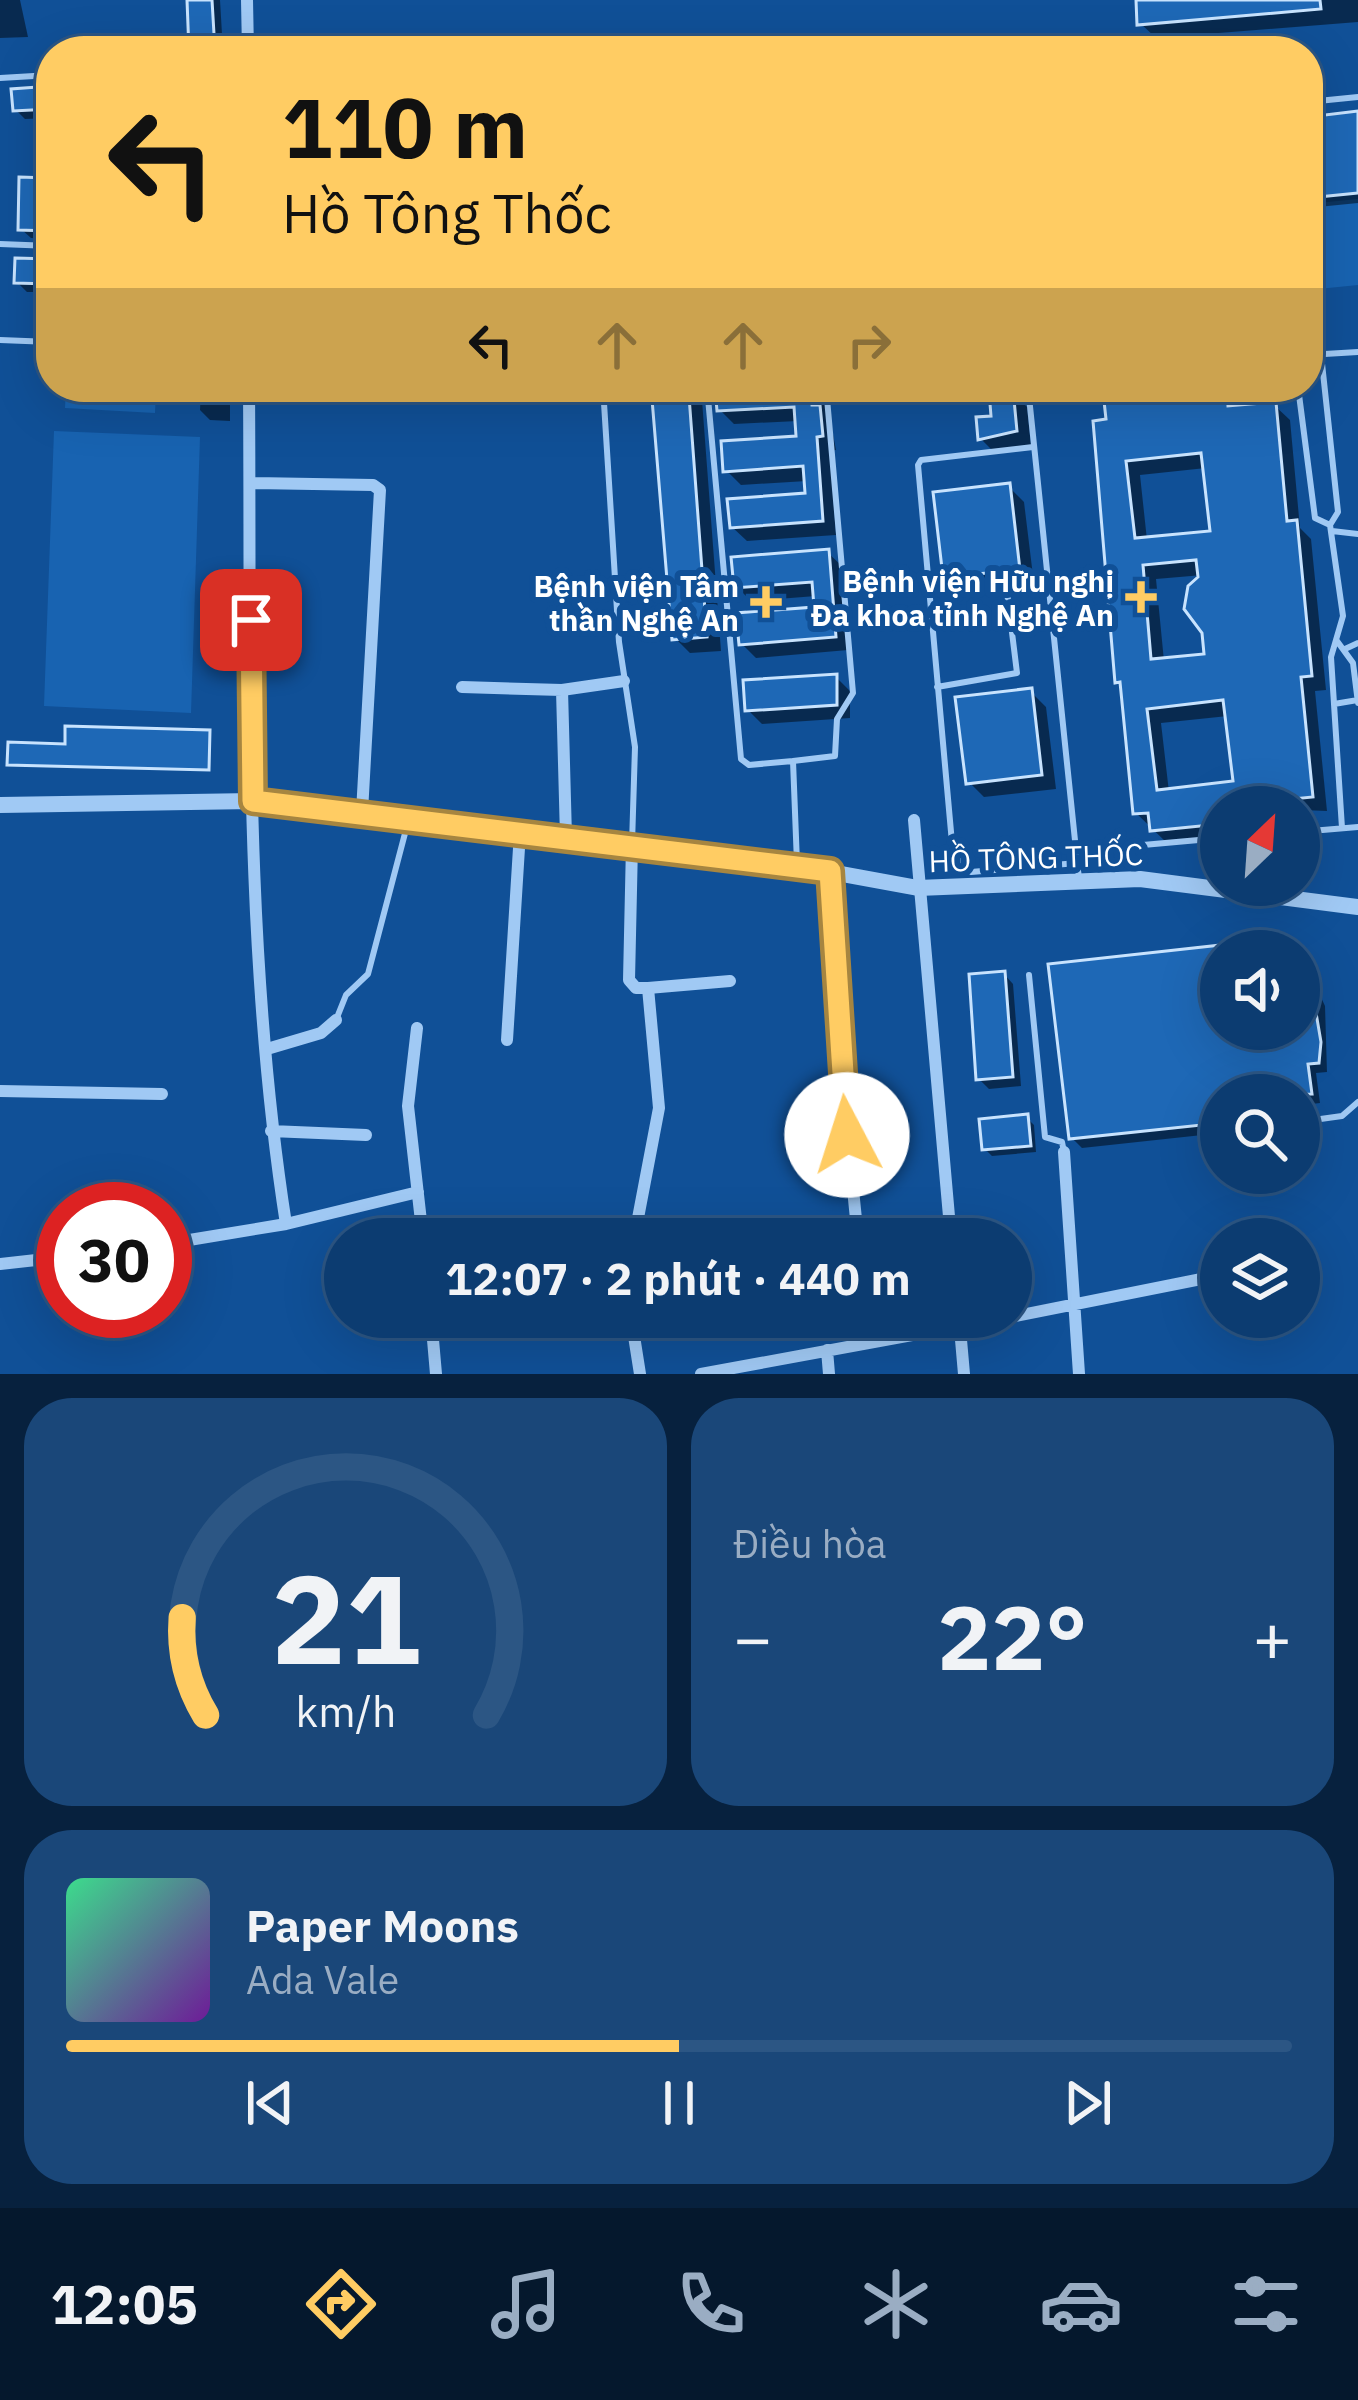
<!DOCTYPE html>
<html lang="vi">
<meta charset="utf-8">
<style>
:root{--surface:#0c3c71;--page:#1a4779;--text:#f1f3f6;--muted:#9aadc3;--line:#2c5684;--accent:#ffcc63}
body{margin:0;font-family:"IBM Plex Sans",sans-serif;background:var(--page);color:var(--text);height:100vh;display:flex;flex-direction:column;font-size:45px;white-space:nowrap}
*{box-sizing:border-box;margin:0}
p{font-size:39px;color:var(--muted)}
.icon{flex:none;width:66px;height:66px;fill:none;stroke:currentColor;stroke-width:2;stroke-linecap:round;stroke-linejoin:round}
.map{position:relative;height:1374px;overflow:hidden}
.sheet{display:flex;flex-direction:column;gap:24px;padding:24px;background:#07213e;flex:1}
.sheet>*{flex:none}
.guide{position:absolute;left:36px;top:36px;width:1287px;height:366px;border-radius:48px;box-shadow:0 12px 48px #0002,0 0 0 3px var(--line);background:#ffcc63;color:#111;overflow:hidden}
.needle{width:78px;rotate:25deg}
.buttons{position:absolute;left:1200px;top:786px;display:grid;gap:24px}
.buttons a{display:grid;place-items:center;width:120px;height:120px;border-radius:50%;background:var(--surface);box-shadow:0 12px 48px #0002,0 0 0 3px var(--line);font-size:60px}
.speed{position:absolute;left:36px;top:1182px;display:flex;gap:24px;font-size:60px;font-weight:700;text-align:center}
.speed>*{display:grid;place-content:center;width:156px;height:156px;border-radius:50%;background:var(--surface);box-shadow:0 12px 48px #0002,0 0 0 3px var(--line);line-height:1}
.speed .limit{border:18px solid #d22;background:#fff;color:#111}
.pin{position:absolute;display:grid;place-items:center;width:102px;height:102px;color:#fff;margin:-51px;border-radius:24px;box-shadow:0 6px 18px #0006}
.me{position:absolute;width:132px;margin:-66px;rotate:355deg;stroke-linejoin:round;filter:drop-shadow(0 0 9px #0008)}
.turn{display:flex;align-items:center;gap:42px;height:252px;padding:0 48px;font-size:54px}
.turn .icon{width:156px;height:156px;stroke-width:2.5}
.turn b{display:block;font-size:84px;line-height:102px}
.lanes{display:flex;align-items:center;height:114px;padding:0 48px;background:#0003;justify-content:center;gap:60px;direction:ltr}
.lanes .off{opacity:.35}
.big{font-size:90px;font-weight:800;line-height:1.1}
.sheet .card{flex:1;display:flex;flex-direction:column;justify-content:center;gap:18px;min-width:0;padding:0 42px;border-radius:48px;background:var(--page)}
.sheet .dial{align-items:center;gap:0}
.dial svg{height:312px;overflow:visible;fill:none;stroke:var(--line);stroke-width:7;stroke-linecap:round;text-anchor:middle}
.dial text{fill:var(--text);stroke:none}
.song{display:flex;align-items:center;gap:36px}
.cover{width:144px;height:144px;border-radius:18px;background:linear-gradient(135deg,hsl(150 70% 55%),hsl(280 70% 35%))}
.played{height:12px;border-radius:6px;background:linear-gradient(90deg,var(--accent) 50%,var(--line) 50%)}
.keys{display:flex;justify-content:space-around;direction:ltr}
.heat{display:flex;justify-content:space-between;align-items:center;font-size:66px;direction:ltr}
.sheet .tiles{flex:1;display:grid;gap:24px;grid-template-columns:1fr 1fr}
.card:last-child{grid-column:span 2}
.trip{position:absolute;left:324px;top:1218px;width:708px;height:120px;border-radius:60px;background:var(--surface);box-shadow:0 12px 48px #0002,0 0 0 3px var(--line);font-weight:800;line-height:120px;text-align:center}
.dock{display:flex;height:192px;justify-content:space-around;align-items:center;background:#05182d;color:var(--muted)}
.dock .icon{width:84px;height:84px}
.dock .active{color:var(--accent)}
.dock b{font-size:54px;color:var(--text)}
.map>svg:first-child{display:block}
.green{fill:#1863b1}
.shadow{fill:#0007;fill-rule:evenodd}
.building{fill:#1e68b6;stroke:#c8e3fe;stroke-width:3;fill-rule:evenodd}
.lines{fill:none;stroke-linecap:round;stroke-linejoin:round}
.service{stroke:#a0c9f4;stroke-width:6}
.minor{stroke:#a0c9f4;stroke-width:12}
.tertiary{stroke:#a0c9f4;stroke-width:16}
.route-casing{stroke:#a68540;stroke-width:30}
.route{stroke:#ffcc63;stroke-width:21}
.poi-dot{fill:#ffcc63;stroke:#105097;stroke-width:4.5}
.labels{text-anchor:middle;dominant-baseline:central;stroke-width:12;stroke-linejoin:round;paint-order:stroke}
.poi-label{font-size:30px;font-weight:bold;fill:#fff;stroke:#105097;text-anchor:end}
.street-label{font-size:30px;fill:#fff;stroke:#105097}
</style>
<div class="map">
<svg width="1358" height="1374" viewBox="0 0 1358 1374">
<rect width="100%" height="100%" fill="#105097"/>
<path class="green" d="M 1358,199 L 1358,285 L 1308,290 L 1308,204 Z
M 66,387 L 156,387 L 155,413 L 65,408 Z
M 54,431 L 200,437 L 191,713 L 44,706 Z"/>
<path class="shadow" d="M 0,0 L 20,0 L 28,37 L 0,38 Z
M 190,0 L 220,0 L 223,51 L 192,51 Z
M 1139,0 L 1358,0 L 1358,22 L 1156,38 L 1140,23 Z
M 51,89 L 51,118 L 25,119 L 16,110 Z
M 1358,114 L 1358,203 L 1308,208 L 1308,120 Z
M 47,181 L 51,239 L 31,238 L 21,229 Z
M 51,262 L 51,292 L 27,292 L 17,282 Z
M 201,387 L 230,387 L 230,421 L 210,420 L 200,410 Z
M 655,387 L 701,387 L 721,651 L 690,653 L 675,638 Z
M 718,387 L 824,387 L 836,450 L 830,451 L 836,535 L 747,541 L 732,527 L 808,496 L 807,481 L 741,485 L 726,470 L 799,438 L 798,421 L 734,424 L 720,410 Z
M 1012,392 L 1027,407 L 1031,446 L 996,454 L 981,439 Z
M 1226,392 L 1242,408 L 1274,405 L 1290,420 L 1300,528 L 1311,539 L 1326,690 L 1315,691 L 1327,811 L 1221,807 L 1221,840 L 1168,844 L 1136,813 L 1124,688 L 1117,682 L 1096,423 ZM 1206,468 L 1214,533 L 1147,540 L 1140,475 ZM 1203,575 L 1187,599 L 1190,617 L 1205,633 L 1208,657 L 1164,661 L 1156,579 ZM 1228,716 L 1236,784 L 1169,792 L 1161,723 Z
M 1009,487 L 1024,502 L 1034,584 L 961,591 L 946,576 Z
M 827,552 L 842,566 L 848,650 L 756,658 L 742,644 L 817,610 L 816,596 L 751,601 L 737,587 Z
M 836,677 L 850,691 L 850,718 L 762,724 L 748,710 Z
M 1031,692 L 1046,707 L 1056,789 L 984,797 L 969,782 Z
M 1275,943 L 1283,951 L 1221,951 L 1221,1029 L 1299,1029 L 1309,983 L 1319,993 L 1325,1006 L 1327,1072 L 1316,1073 L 1320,1103 L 1303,1105 L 1305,1124 L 1299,1124 L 1299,1095 L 1221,1095 L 1221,1133 L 1082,1148 L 1072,1138 L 1052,966 Z
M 1004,974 L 1013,984 L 1021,1086 L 989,1089 L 979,1079 Z
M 1027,1118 L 1034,1125 L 1036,1152 L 992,1156 L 985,1149 Z"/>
<path class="building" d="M 187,0 L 212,0 L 215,51 L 189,51 Z
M 1136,0 L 1320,0 L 1321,9 L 1137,25 Z
M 51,86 L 51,109 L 13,111 L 11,89 Z
M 1358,111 L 1358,193 L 1308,198 L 1308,117 Z
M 19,177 L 49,178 L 51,231 L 18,230 Z
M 15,258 L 51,259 L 51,284 L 14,283 Z
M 715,387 L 811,387 L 812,405 L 820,405 L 823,436 L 817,437 L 823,521 L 730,528 L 727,499 L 805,493 L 803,466 L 723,472 L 721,441 L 796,436 L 794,407 L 717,411 Z
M 1013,389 L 1017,431 L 978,440 L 976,417 L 991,416 L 989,391 Z
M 1227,389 L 1228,406 L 1276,402 L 1287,521 L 1297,520 L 1312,676 L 1301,677 L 1313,797 L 1272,801 L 1272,807 L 1221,807 L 1221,824 L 1150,831 L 1148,813 L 1133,814 L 1120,682 L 1115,683 L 1093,421 L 1106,419 L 1104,401 ZM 1201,453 L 1210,531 L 1135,538 L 1126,461 ZM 1196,560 L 1198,577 L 1188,586 L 1184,609 L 1202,633 L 1204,654 L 1151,659 L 1143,565 ZM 1223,700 L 1233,781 L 1157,790 L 1147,709 Z
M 689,396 L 707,637 L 672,640 L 652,399 Z
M 1010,483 L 1020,570 L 943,577 L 933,492 Z
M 829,549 L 836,637 L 739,645 L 736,613 L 814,607 L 812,582 L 734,588 L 731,557 Z
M 837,674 L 837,705 L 745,711 L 743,680 Z
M 1032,688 L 1042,775 L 966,784 L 955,697 Z
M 65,726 L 210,730 L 209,770 L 7,765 L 8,742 L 65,744 Z
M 1221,945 L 1221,1029 L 1299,1029 L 1299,961 L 1307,960 L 1321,1042 L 1319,1063 L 1308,1064 L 1312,1094 L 1221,1095 L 1221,1123 L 1069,1139 L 1048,964 Z
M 1005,971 L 1013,1077 L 976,1080 L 969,974 Z
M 1028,1114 L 1031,1146 L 982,1150 L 979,1119 Z"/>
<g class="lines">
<path class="service" d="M 0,78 L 51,75
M 1308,102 L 1358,97
M 0,244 L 51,246
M 0,340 L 51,342
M 1321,354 L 1338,512 L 1330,525 L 1343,616 L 1331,657 L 1334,704 L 1358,700
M 1308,355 L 1358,352
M 603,387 L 619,642 L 635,747 L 632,844
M 707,387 L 741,759 L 749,765 L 793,761 L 797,863
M 1028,387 L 1079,879
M 1298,387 L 1315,518 L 1330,525
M 1033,447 L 921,460 L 918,465 L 953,854 L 971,872 L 1077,863
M 1332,531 L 1358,534
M 932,585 L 1006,584 L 1017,673 L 937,687
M 1337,641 L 1353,663 L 1358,703
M 1345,649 L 1358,643
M 1334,704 L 1342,828
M 793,761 L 835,756 L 837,719 L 853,693 L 826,387
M 1299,832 L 1358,827
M 1076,851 L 1221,838
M 1029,975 L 1045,1137 L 1062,1142 L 1064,1152
M 336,1020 L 346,995 L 368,974 L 408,822
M 1299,1122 L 1342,1116 L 1358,1102"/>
<path class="minor" d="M 247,0 L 248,51
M 249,387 C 251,665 243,949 286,1224
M 250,483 L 373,485 L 380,490 L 362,812
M 462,687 L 562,690 L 624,681
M 562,690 L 566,837
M 914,820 L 951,1239
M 632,845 L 629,980 L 636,988 L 648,988 L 659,1108 L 634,1239
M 829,871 L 836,1020 L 858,1239
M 648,988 L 730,981
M 417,1028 L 408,1106 L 423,1239
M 507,1040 L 520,832
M 267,1049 L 321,1033 L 336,1020
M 0,1091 L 162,1094
M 271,1131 L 366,1135
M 1064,1152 L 1079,1374
M 165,1244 L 286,1224 L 418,1192
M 0,1264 L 63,1257
M 431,1317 L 436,1374
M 631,1317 L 640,1374
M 870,1317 L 873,1340
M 959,1317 L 964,1374
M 1011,1317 L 1221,1275
M 827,1350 L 829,1374
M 701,1374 L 1010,1317"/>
<path class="tertiary" d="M 0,805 L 253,801 L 798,866 L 918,888 L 1140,879 L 1358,907"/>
</g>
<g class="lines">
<g class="route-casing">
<path id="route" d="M 251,620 L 253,801 L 830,871 L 847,1135"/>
</g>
<use href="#route" class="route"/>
</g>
<g class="poi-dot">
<path d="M1135 579h12v12h12v12h-12v12h-12v-12h-12v-12h12z"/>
<path d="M760 584h12v12h12v12h-12v12h-12v-12h-12v-12h12z"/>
</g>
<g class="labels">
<g class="poi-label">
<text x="1114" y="580">Bệnh viện Hữu nghị<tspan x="1114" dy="34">Đa khoa tỉnh Nghệ An</tspan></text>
<text x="739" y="585">Bệnh viện Tâm<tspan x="739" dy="34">thần Nghệ An</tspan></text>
</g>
<g class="street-label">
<text transform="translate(1036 857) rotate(-2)">HỒ TÔNG THỐC</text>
</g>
</g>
</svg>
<div class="buttons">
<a><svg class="needle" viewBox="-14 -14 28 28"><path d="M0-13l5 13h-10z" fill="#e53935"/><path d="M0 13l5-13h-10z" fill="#9aadc3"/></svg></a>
<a><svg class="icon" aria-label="sound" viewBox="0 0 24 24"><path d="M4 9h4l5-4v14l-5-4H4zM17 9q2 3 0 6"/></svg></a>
<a><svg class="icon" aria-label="search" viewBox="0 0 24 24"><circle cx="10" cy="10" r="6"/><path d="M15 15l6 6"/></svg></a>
<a><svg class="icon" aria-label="layers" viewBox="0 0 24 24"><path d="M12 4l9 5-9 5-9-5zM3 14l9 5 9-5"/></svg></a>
</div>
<div class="speed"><div class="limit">30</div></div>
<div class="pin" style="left:251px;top:620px;background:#d93025"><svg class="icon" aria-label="arrive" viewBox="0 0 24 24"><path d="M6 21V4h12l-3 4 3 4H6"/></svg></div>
<svg class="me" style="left:847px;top:1135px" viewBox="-20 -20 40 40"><circle r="19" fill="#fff"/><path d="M0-13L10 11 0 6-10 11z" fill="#ffcc63"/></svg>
<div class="trip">12:07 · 2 phút · 440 m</div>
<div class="guide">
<div class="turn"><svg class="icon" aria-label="left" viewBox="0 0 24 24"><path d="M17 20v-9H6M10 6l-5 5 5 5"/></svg><div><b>110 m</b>Hồ Tông Thốc</div></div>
<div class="lanes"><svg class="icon" aria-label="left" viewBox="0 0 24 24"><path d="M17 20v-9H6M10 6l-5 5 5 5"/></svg><svg class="icon off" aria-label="ahead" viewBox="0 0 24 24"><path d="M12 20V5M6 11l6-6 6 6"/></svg><svg class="icon off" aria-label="ahead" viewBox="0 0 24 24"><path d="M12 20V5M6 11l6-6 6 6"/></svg><svg class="icon off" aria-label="right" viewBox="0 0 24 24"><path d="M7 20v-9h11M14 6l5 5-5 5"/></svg></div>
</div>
</div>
<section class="sheet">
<div class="tiles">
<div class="card dial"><svg viewBox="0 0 100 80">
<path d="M14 69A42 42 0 1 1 86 69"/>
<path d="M14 69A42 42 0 0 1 8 44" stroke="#ffcc63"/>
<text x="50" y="56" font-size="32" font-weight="700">21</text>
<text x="50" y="72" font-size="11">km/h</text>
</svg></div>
<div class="card"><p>Điều hòa</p>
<div class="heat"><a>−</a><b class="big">22°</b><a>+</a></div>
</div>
<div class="card">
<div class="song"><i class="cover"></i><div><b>Paper Moons</b><p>Ada Vale</p></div></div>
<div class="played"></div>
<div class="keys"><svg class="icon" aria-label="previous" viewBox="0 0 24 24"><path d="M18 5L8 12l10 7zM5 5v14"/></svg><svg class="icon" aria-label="pause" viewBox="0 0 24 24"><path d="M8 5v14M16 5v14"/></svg><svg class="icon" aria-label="next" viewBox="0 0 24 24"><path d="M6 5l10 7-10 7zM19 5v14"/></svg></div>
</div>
</div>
</section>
<nav class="dock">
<b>12:05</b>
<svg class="icon active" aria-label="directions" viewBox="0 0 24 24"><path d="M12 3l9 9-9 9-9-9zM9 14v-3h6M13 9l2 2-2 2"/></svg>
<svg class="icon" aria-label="music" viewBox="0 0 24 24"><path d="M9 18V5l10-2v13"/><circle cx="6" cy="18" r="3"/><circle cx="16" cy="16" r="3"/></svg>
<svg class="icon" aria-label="phone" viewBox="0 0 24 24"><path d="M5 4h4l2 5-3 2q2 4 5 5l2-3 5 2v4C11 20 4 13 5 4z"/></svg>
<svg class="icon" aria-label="climate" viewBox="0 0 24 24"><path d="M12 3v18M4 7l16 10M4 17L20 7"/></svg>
<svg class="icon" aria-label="car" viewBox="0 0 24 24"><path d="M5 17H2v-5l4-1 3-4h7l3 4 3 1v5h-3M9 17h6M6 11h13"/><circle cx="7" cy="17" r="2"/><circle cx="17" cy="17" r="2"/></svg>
<svg class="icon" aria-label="filters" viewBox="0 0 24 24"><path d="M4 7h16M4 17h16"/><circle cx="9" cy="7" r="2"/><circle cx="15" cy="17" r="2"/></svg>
</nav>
